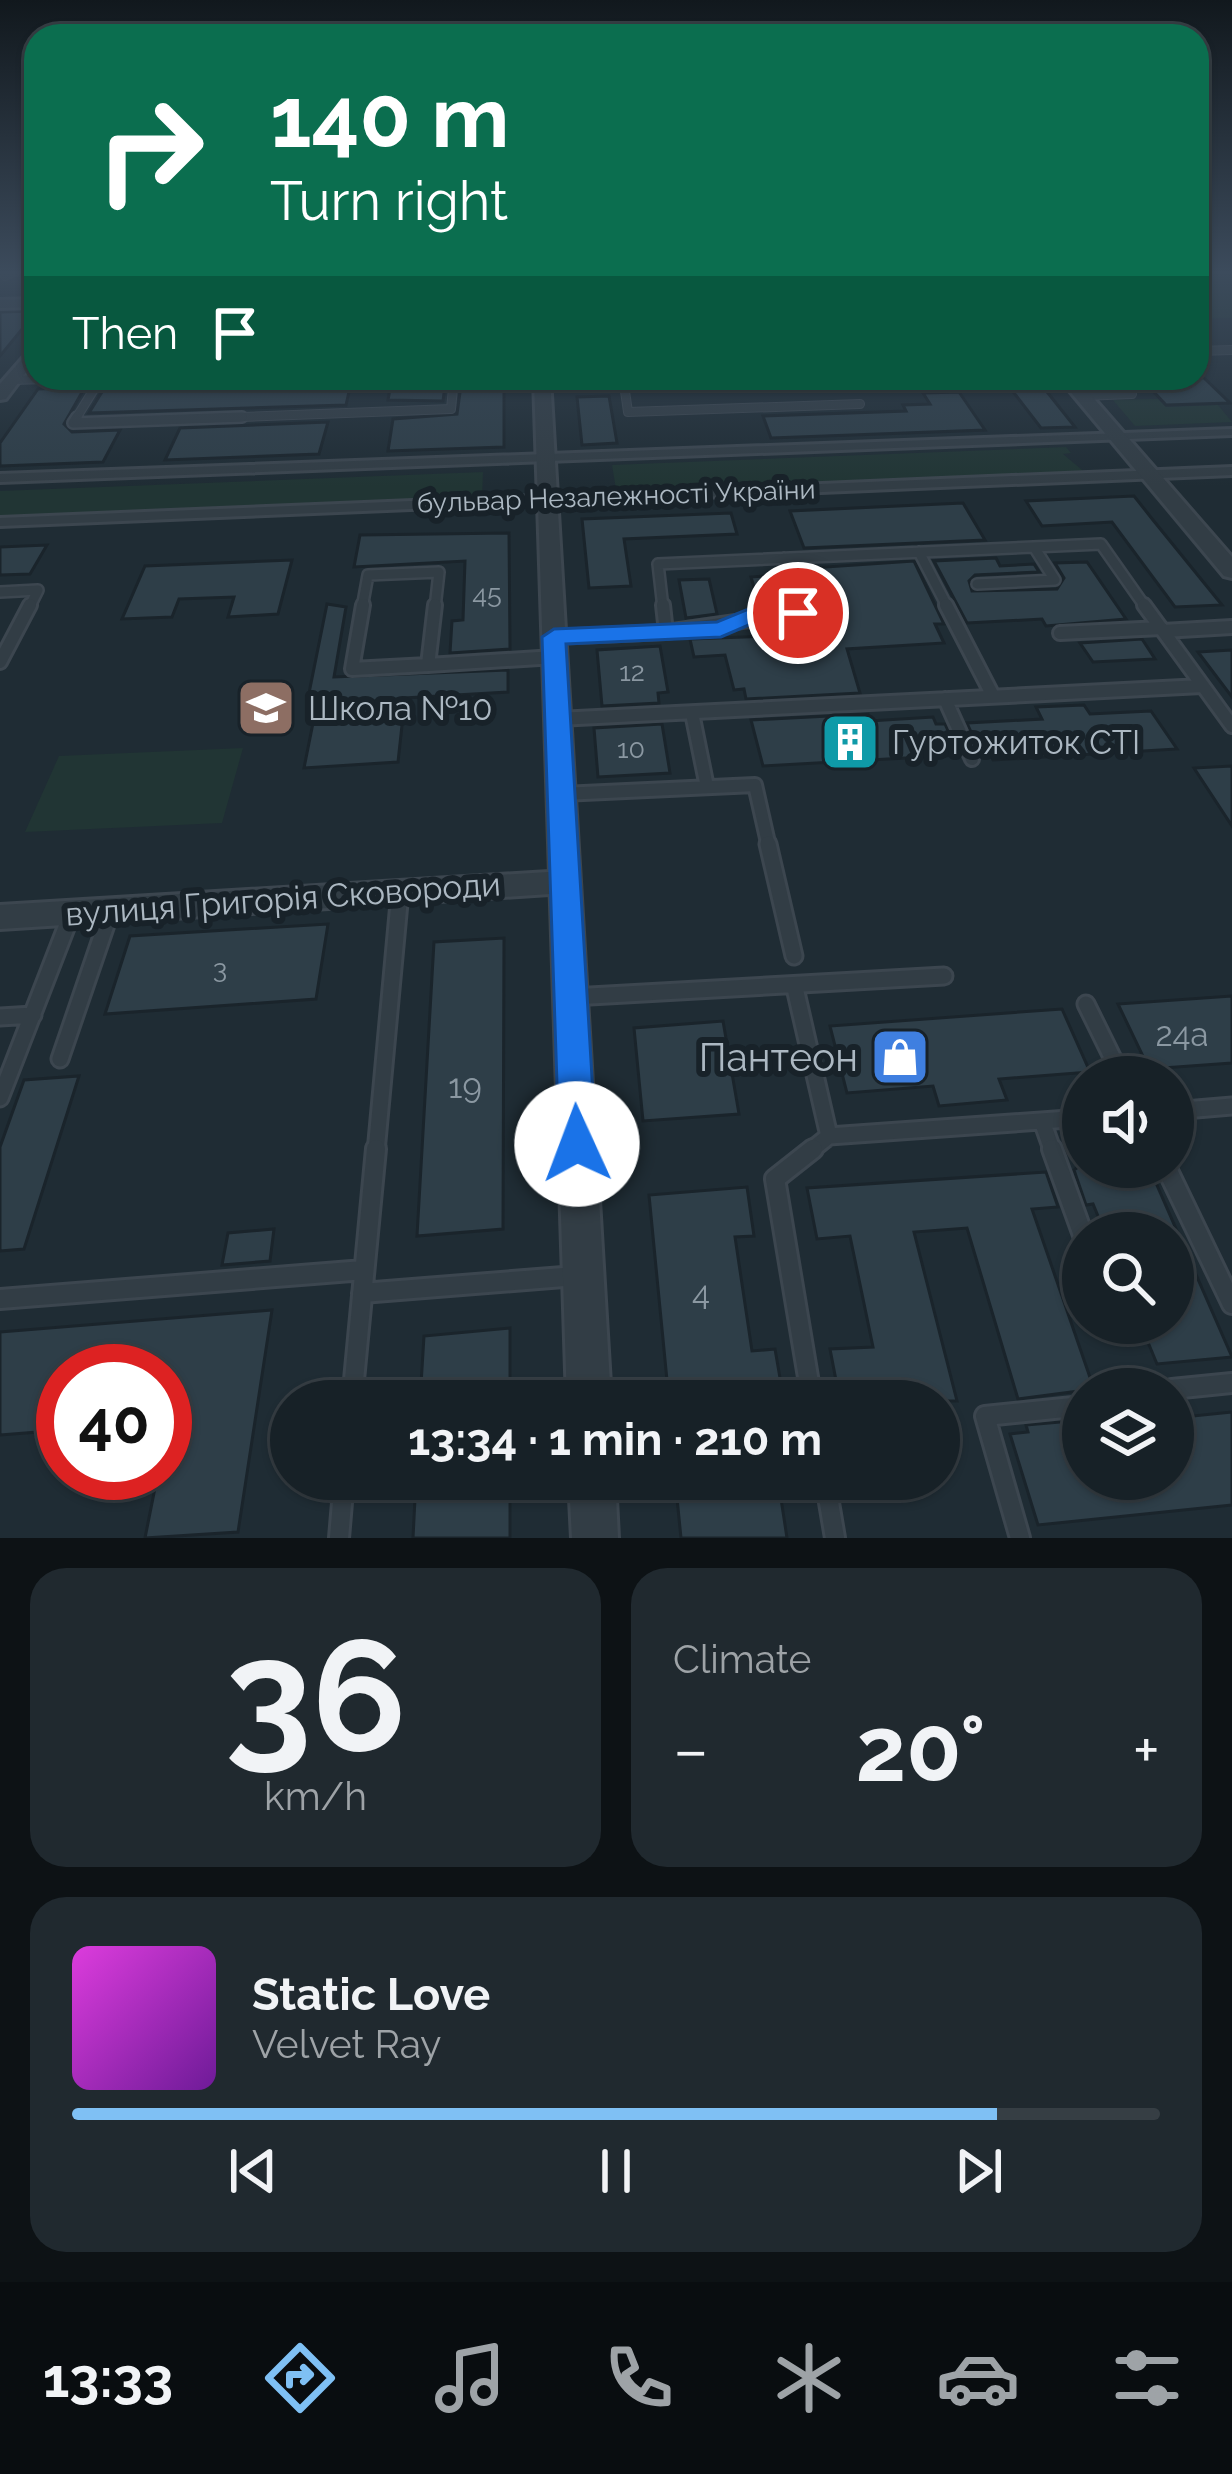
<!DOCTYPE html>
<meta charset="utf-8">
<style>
:root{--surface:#172127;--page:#20292f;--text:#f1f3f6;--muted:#9ea3a7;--line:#363e44;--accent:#7fc0f4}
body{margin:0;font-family:Raleway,sans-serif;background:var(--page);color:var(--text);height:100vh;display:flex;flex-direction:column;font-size:45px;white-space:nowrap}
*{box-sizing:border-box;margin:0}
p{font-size:39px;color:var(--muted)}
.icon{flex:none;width:66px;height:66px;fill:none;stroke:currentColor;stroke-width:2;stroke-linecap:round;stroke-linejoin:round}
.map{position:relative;height:1538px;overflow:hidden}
.sheet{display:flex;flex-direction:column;gap:30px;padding:30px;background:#0d1215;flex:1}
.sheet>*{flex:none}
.hud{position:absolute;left:24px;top:24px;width:1185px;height:366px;border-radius:36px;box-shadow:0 3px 9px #0004,0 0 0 3px var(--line);background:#0b6e4f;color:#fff;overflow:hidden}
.controls{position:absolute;left:1062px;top:1056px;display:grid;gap:24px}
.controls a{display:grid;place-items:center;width:132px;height:132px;border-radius:50%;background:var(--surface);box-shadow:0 3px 9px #0004,0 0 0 3px var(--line);font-size:60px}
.speed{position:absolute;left:36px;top:1344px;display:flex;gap:24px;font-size:60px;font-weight:700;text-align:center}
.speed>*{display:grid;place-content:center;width:156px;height:156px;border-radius:50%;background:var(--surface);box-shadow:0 3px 9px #0004,0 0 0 3px var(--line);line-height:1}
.speed .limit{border:18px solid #d22;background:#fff;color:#111}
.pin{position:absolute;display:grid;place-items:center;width:102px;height:102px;color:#fff;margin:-51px;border:6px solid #fff;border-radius:50%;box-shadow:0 3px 12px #0007}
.me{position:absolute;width:132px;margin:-66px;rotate:358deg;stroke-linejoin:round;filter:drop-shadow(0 0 9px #0008)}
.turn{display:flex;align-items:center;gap:42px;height:252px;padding:0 48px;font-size:54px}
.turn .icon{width:156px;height:156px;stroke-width:2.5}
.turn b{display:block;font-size:84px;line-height:102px}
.then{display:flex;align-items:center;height:114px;padding:0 48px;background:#0003;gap:24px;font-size:45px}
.big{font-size:90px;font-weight:700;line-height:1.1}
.sheet .widget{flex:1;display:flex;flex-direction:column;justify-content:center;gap:18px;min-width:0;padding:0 42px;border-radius:36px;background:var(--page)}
.sheet .dial{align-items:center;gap:0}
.dial b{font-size:156px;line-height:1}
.song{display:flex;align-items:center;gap:36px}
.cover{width:144px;height:144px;border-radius:18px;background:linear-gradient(135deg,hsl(300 70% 55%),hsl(280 70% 35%))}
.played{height:12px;border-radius:6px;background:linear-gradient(90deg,var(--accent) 85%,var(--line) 85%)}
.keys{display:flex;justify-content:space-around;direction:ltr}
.heat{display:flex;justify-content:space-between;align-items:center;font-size:66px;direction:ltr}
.sheet .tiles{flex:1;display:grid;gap:30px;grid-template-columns:1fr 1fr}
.widget:last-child{grid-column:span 2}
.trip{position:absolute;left:270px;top:1380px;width:690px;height:120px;border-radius:60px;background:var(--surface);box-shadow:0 3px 9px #0004,0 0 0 3px var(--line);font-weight:700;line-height:120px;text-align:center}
.tab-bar{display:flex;height:192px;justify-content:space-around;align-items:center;background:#090d10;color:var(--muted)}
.tab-bar .icon{width:84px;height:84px}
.tab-bar .on{color:var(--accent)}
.tab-bar b{font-size:54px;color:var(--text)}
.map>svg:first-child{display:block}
.green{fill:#213534}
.building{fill:#2e3e48;stroke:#1a242b;stroke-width:3}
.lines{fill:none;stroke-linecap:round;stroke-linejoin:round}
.service-far4-casing{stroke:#3c464f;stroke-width:10}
.service-far3-casing{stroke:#3c464f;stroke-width:14}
.service-far2-casing{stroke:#3c464f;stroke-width:18}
.service-far1-casing{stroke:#3c464f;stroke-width:21}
.service-casing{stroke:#3c464f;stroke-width:24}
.pedestrian-casing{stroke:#3c464f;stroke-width:6}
.minor-casing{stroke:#3c464f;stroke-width:6}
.tertiary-casing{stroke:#3c464f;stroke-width:6}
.service-far4{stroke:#323d45;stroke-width:8}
.service-far3{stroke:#323d45;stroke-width:9}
.service-far2{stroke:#323d45;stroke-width:12}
.service-far1{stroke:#323d45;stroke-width:15}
.service{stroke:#323d45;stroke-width:18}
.pedestrian{fill:#323d45;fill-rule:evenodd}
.minor{fill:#323d45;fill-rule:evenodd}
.tertiary{fill:#323d45;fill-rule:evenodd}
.route{fill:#1a73e8;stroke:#114b97;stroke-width:3}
.labels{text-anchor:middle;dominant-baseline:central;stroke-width:12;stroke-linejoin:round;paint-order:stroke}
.far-street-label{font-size:27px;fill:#acb8c2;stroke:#182229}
.number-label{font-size:27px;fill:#8b98a2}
.poi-label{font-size:33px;fill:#acb8c2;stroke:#182229;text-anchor:start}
.street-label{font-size:33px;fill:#acb8c2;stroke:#182229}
.near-number-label{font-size:33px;fill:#8b98a2}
.near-poi-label{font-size:39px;fill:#acb8c2;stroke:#182229;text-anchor:end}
</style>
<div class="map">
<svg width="1232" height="1538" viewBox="0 0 1232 1538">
<rect width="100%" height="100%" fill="#1f2c34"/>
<path class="green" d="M 1197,271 L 1232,271 L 1232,318 L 1197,319 Z
M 1158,399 L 1166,407 L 1218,405 L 1232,422 L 1135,426 L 1113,400 Z
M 1066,447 L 1071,453 L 1063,454 L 1088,475 L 617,495 L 612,465 Z
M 483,472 L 482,500 L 0,520 L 0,491 Z
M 243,748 L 222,823 L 25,832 L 59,756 Z"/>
<path class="building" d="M 36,311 L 36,312 L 0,356 L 0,312 Z
M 120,378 L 217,381 L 214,389 L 351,383 L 346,405 L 89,413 L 105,387 L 115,386 Z
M 392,378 L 446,378 L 443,401 L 388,400 Z
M 462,378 L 504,378 L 504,447 L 388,451 L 393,419 L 457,414 Z
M 1141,378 L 1204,378 L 1230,403 L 1166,405 Z
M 85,387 L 64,424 L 72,432 L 120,430 L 103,462 L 0,466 L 0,443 L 38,389 Z
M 1044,388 L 1075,427 L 1041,428 L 1011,389 Z
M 959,392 L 985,430 L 771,438 L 763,416 L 906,411 L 903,405 L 930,404 L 923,393 Z
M 609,396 L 617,443 L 582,445 L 577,397 Z
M 328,422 L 319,454 L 165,460 L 180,428 Z
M 1134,496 L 1153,520 L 1222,605 L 1175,607 L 1112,522 L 1042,526 L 1026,501 Z
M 963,503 L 985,540 L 804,548 L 790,511 Z
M 731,513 L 737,534 L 624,539 L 631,586 L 589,588 L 582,519 Z
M 509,533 L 510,649 L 450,653 L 452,621 L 463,620 L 465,561 L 354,567 L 360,535 Z
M 47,545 L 30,574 L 0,575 L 0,547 Z
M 996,558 L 1000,566 L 1034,564 L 1039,572 L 975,575 L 969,581 L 972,591 L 1057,589 L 1064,578 L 1055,563 L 1087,562 L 1126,619 L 1046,626 L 1042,619 L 967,623 L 934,561 Z
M 292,560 L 278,614 L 228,617 L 234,597 L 179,599 L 172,617 L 122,619 L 145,566 Z
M 914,561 L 944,624 L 935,624 L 944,643 L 847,649 L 860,693 L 746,699 L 744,689 L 734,690 L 725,655 L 694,657 L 690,639 L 769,636 L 766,628 L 806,620 L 808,610 L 796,569 Z
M 779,575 L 786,604 L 760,608 L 751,577 Z
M 709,579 L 717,614 L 686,618 L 679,580 Z
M 327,604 L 346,607 L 334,677 L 508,670 L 508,692 L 405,698 L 398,762 L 304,768 L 317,703 L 307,703 Z
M 1142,639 L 1155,659 L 1093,662 L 1080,643 Z
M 660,646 L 668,692 L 658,693 L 659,703 L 602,706 L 597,650 Z
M 1232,650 L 1232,697 L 1198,652 Z
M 1084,705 L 1090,714 L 1151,711 L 1177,749 L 993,760 L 990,753 L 981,754 L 967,723 L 1042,719 L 1036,707 Z
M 868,714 L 870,721 L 933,717 L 936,724 L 945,724 L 959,755 L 763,766 L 751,720 Z
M 662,724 L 670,773 L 598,777 L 594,728 Z
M 1232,766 L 1232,826 L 1194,768 Z
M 328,924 L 316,999 L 105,1014 L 130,936 Z
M 504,938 L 503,1229 L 417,1236 L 434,942 Z
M 1232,996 L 1232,1063 L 1149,1069 L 1118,1004 Z
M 1062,1009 L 1090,1072 L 999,1079 L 1007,1100 L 939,1106 L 933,1086 L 847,1093 L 830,1026 Z
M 723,1021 L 739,1114 L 643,1121 L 634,1028 Z
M 79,1076 L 24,1249 L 0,1251 L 0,1147 L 24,1080 Z
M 1078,1167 L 1149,1167 L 1232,1357 L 1157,1364 L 1140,1323 L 1173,1323 L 1173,1233 L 1105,1233 L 1093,1204 L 1086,1205 L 1074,1170 Z
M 1046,1172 L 1058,1207 L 1032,1209 L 1094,1389 L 1018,1399 L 967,1228 L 914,1232 L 957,1401 L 840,1401 L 830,1349 L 873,1347 L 850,1236 L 817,1239 L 807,1188 Z
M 747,1187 L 754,1236 L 735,1237 L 752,1351 L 775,1349 L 784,1401 L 669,1401 L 649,1195 Z
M 274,1229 L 270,1261 L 222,1265 L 228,1233 Z
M 272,1310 L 238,1532 L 145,1538 L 158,1473 L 165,1473 L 165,1371 L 63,1371 L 63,1430 L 0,1435 L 0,1332 Z
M 510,1328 L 510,1401 L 420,1401 L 424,1336 Z
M 1232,1412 L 1232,1505 L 1038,1525 L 1010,1434 L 1028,1432 L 1026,1425 L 1083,1420 L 1083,1479 L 1173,1479 L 1173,1418 Z
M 416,1479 L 510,1479 L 510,1538 L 413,1538 Z
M 778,1479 L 787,1538 L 681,1538 L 676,1488 Z"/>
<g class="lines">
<g class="service-far4-casing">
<path id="service-far4" d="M 5,276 L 16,271
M 1197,351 L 1232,350
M 850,378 L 857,379
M 11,380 L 85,378
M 624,384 L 628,412 L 860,404
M 542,387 L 668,378
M 1082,396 L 1132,394
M 75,420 L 101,378
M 161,420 L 451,409 L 454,378"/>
</g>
<g class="service-far3-casing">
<path id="service-far3" d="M 73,423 L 242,417
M 73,423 L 77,417
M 919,552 L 948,608
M 784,558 L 797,608
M 977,584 L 1055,580 L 1034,547
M 0,592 L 38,590 L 29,608
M 362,608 L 368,575 L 439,572 L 435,608
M 663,608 L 658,564 L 1101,544 L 1146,608"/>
</g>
<g class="service-far2-casing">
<path id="service-far2" d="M 363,605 L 352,669 L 428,665
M 946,605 L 993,696
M 1144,605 L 1163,631
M 1232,627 L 1163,631 L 1232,726
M 666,632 L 798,613 L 796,605
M 1060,633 L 1161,628
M 554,637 L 666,632 L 663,605
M 0,662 L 30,605
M 428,665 L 435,605
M 428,665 L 555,657
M 945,699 L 972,759
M 692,713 L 707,787
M 558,719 L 1202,686
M 562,794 L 755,785 L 769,847"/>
</g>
<g class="service-far1-casing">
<path id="service-far1" d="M 768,844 L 794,956
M 795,988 L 829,1136
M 572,997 L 944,976
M 1086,1004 L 1122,1077
M 0,1017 L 33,1015
M 60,1059 L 111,910
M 0,1098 L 71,915
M 1173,1111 L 1232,1106
M 1042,1121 L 1053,1152
M 376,1152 L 400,892
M 809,1152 L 829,1136 L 1083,1118"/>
</g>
<g class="service-casing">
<path id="service" d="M 1052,1149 L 1083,1235
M 1166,1167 L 1232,1304
M 362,1293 L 576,1276
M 0,1299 L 364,1270
M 1172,1389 L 1232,1383
M 352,1401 L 376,1149
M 812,1401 L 775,1179 L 813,1149
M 825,1479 L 835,1538
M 339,1538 L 344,1479
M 1020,1538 L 985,1416 L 1083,1406"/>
</g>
<g class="pedestrian-casing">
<path id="pedestrian" d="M 1232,429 L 1232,435 L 0,482 L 0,474 Z
M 1232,467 L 1232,475 L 0,526 L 0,518 Z"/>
</g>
<g class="minor-casing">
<path id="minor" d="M 36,299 L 36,307 L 0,308 L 0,300 Z
M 565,871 L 574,874 L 578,882 L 574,890 L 565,893 L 0,929 L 0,905 Z"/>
</g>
<g class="tertiary-casing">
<path id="tertiary" d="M 36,343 L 36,359 L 6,399 L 0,400 L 0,384 Z
M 534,378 L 550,378 L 611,1401 L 567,1401 Z
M 1059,378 L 1076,378 L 1232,557 L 1232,578 L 1224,576 Z
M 569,1479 L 615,1479 L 618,1538 L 572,1538 Z"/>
</g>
<use href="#service-far4" class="service-far4"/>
<use href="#service-far3" class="service-far3"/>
<use href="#service-far2" class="service-far2"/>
<use href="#service-far1" class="service-far1"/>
<use href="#service" class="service"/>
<use href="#pedestrian" class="pedestrian"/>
<use href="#minor" class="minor"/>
<use href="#tertiary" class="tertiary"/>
</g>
<linearGradient id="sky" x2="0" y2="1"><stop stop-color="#11181d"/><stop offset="0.56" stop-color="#3c4b5c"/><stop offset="1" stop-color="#3c4b5c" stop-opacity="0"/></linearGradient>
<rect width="1232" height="486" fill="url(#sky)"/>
<path class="route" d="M 798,605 L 810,613 L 806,618 L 751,624 L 721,637 L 566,644 L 596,1144 L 590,1157 L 577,1163 L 564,1157 L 559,1144 L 542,637 L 554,629 L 717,622 L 746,610 Z"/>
<defs>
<g id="school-square" transform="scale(3)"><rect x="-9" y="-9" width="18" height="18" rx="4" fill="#8d6e63" stroke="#182229"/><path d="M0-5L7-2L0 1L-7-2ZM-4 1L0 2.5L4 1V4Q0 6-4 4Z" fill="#fff"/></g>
<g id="building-square" transform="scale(3)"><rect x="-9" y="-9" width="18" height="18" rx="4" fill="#0f9aa8" stroke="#182229"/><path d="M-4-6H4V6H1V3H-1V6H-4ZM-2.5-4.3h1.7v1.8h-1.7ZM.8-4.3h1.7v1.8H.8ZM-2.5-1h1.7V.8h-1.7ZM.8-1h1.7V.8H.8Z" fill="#fff"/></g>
<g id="shop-square" transform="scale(3)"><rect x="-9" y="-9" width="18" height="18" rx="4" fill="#3f7fe0" stroke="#182229"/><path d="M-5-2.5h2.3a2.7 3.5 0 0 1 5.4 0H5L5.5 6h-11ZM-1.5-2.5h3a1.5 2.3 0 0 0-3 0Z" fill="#fff"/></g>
</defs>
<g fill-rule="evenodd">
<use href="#school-square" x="266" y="708"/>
<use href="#building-square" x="850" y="742"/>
<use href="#shop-square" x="900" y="1057"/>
</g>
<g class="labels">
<g class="far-street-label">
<text transform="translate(616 496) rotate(-2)">бульвар Незалежності України</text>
</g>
<g class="number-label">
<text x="487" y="593">45</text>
<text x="632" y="671">12</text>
<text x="631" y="748">10</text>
<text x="220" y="968">3</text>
</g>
<g class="poi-label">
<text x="308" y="708">Школа №10</text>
<text x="892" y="742">Гуртожиток СТІ</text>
</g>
<g class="street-label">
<text transform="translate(283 899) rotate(-4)">вулиця Григорія Сковороди</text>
</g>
<g class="near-number-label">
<text x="1182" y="1034">24а</text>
<text x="465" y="1086">19</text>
<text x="701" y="1293">4</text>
</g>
<g class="near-poi-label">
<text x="858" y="1057">Пантеон</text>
</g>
</g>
</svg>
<div class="controls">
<a><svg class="icon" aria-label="sound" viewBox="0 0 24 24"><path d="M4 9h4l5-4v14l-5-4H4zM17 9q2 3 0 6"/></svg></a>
<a><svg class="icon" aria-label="search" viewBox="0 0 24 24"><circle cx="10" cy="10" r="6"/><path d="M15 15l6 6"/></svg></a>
<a><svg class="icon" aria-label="layers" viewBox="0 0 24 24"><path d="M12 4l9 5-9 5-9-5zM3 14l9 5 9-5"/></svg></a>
</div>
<div class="speed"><div class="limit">40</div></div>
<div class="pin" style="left:798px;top:613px;background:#d93025"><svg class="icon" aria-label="arrive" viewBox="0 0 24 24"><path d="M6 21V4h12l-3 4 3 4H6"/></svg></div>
<svg class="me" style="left:577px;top:1144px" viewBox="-20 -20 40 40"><circle r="19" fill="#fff"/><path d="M0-13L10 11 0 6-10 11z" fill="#1a73e8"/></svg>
<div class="trip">13:34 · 1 min · 210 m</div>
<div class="hud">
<div class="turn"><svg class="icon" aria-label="right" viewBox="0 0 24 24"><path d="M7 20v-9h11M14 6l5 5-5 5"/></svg><div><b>140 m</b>Turn right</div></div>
<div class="then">Then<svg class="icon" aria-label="arrive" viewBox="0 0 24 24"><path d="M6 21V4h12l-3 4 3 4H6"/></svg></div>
</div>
</div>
<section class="sheet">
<div class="tiles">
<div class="widget dial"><b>36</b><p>km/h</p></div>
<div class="widget"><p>Climate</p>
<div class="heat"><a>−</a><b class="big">20°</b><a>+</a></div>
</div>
<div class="widget">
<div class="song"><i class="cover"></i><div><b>Static Love</b><p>Velvet Ray</p></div></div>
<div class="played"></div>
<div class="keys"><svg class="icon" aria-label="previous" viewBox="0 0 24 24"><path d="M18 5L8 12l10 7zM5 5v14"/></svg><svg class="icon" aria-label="pause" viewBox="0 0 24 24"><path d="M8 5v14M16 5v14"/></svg><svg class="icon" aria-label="next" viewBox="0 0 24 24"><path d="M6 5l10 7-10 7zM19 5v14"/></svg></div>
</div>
</div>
</section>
<nav class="tab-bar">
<b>13:33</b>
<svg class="icon on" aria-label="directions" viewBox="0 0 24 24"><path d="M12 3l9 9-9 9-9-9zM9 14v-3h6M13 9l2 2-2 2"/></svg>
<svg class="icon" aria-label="music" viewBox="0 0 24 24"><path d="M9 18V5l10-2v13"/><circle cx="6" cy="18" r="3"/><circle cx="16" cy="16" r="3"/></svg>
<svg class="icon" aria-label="phone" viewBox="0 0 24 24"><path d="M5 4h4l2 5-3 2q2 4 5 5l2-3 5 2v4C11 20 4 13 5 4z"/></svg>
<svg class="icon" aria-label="climate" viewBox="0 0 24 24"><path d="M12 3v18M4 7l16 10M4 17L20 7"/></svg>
<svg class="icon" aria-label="car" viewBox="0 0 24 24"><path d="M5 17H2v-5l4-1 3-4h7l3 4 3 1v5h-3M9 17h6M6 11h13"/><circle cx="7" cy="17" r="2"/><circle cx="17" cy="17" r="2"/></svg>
<svg class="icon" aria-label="filters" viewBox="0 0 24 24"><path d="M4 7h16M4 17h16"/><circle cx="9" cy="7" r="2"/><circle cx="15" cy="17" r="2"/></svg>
</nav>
